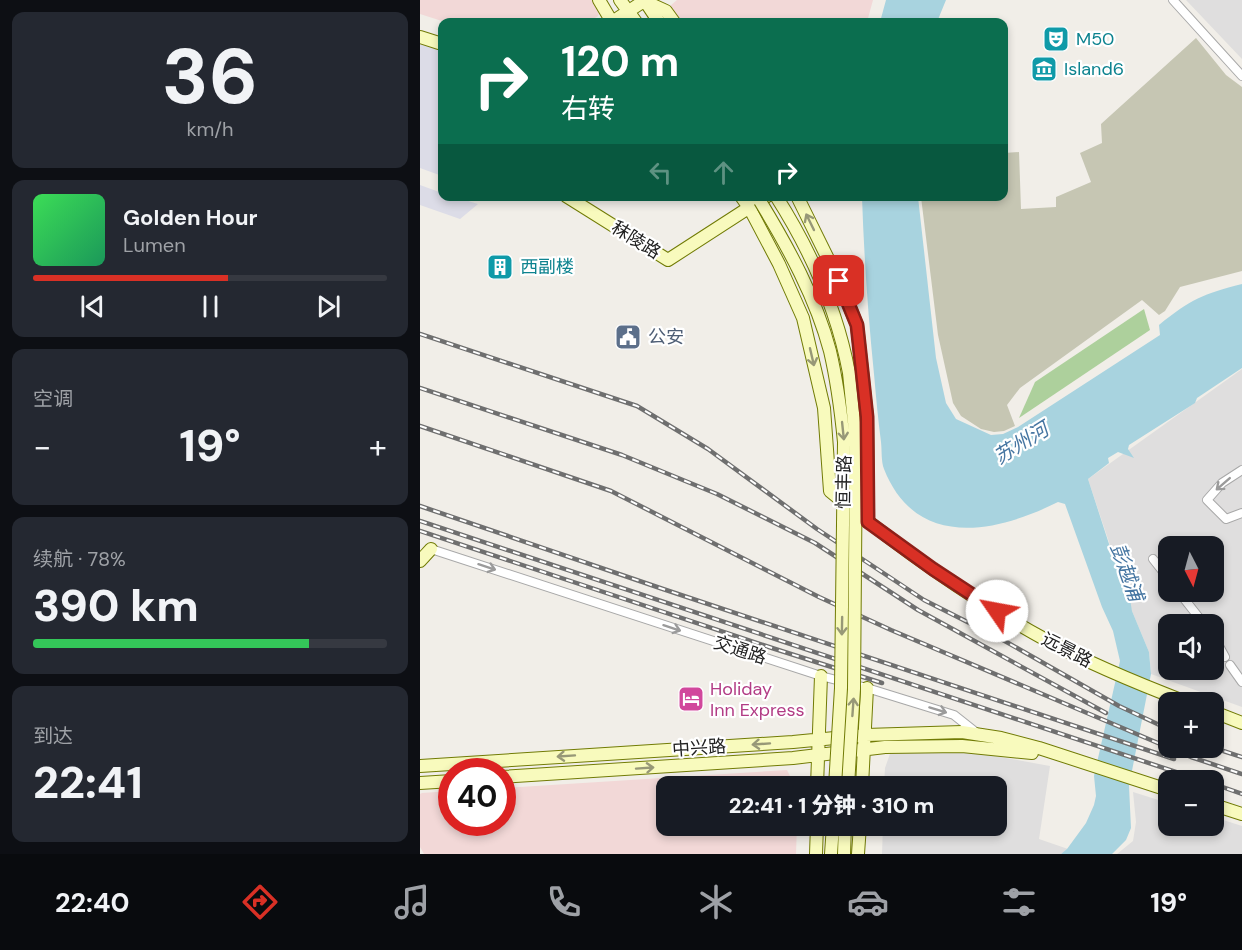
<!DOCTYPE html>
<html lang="zh">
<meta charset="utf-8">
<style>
:root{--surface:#171b24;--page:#242831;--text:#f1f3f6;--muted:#9ea1a6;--line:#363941;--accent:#d93025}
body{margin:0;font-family:"DM Sans","Noto Sans SC",sans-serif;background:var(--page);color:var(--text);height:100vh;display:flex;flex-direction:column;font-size:22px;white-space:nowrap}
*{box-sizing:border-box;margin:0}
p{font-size:20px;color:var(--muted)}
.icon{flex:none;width:33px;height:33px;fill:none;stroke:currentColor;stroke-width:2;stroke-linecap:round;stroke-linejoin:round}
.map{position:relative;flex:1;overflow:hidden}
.details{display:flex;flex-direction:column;gap:12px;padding:12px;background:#0d0f14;width:420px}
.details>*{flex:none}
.guide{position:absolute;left:18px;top:18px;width:570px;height:183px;border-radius:12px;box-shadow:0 3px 9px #0003;background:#0b6e4f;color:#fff;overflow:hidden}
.needle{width:39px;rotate:174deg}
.controls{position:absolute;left:738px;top:536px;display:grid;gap:12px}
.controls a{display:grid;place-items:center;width:66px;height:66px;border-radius:12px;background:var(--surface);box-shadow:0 3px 9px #0003;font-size:30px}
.speed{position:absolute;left:18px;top:758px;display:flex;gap:12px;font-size:30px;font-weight:700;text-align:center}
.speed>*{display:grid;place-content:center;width:78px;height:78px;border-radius:50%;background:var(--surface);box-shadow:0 3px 9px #0003;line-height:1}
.speed .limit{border:9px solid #d22;background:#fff;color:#111}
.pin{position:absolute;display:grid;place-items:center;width:51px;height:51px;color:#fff;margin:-26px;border-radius:12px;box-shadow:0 3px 9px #0006}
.me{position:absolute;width:66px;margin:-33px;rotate:303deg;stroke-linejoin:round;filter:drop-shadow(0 0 4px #0008)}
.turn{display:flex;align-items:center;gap:21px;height:126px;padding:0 24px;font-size:27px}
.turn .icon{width:78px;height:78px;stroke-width:2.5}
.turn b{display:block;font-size:42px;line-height:51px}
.lanes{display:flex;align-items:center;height:57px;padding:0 24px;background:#0003;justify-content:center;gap:30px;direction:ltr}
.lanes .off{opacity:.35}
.big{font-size:45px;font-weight:800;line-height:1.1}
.details .card{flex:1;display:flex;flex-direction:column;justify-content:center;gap:9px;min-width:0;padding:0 21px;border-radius:12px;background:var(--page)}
.details .dial{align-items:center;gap:0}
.dial b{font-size:78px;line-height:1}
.song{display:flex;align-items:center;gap:18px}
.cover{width:72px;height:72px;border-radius:9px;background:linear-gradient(135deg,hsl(130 70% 55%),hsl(150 70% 35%))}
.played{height:6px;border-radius:3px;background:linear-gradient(90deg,var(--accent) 55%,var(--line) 55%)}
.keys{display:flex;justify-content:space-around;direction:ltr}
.heat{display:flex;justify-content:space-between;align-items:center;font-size:33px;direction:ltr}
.charge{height:9px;border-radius:4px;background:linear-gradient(90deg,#34c759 78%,var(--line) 0)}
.trip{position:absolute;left:236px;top:776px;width:351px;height:60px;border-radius:12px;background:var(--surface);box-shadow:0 3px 9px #0003;font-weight:800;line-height:60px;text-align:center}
.tab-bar{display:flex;height:96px;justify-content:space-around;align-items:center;background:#090b0e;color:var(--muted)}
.tab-bar .icon{width:42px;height:42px}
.tab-bar .on{color:var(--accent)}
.tab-bar b{font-size:27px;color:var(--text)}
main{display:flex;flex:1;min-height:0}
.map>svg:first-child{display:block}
.residential{fill:#dfdede;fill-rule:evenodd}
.commercial{fill:#f2d8d7}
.construction{fill:#c6c6b3}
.forest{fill:#add09c}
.plaza{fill:#dcdce7}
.water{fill:#a8d3df}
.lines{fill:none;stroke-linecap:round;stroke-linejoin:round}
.street-casing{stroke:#a8a8a8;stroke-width:10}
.secondary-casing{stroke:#717b05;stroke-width:14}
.street{stroke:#fff;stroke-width:8}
.secondary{stroke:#f8fabd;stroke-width:12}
.rail-casing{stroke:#6f6f6f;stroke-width:4.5}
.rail{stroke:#fff;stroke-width:2;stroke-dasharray:7;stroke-linecap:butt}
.secondary-bridge-casing{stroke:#717b05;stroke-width:14;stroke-linecap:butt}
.secondary-bridge{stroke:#f8fabd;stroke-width:12}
.oneway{stroke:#979877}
.oneway2{stroke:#9b9b9b}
.route-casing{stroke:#8d1f18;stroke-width:15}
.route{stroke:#d93025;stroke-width:10}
.labels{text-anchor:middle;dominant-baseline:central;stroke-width:4.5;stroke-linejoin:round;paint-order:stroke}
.culture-label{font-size:18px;fill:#0d838f;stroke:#fff;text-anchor:start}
.street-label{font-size:18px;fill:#212121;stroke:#fff}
.service-label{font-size:18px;fill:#4e5e75;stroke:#fff;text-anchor:start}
.hotel-label{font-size:18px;fill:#b23c85;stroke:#fff;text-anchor:start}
.water-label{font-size:20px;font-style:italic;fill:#4676a2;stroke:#fff}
</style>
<main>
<section class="details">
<div class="card dial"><b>36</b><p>km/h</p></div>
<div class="card">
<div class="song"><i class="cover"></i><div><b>Golden Hour</b><p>Lumen</p></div></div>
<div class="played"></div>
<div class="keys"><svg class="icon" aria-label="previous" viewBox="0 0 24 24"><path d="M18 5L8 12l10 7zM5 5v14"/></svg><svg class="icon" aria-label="pause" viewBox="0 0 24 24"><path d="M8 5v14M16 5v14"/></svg><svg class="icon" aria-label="next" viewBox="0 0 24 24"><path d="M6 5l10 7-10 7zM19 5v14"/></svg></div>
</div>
<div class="card"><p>空调</p>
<div class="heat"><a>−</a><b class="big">19°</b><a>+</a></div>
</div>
<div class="card"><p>续航 · 78%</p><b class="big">390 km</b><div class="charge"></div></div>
<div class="card"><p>到达</p><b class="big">22:41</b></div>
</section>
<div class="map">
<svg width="822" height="854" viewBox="0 0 822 854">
<rect width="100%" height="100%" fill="#f1eee8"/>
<path class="residential" d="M 766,0 L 822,0 L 822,59 Z
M 822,369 L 822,707 L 731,674 L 729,652 L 712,611 L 668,479 ZM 748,546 L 794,546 L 794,591 L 748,591 ZM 748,624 L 794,624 L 794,669 L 748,669 Z
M 514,748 L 558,753 L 630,766 L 619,839 L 648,849 L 641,854 L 462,854 L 463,825 L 576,825 L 576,786 L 464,786 L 465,768 L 471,751 Z
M 713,792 L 748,803 L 748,825 L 794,825 L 794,817 L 822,826 L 822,854 L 697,854 L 713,841 L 716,822 Z"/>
<path class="commercial" d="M 0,0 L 174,0 L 180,8 L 178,16 L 169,22 L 25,22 L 0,14 Z
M 257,0 L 453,0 L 447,22 L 262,22 L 250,6 Z
M 367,770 L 375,786 L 246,786 L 246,825 L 377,825 L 376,854 L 4,854 L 0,847 L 0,794 L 2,793 L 31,791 L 32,822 L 82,822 L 83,788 Z"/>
<path class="construction" d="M 776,38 L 806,75 L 822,87 L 822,271 L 760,287 L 745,311 L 739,315 L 722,300 L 600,388 L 587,405 L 595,426 L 584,431 L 574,432 L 561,429 L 541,416 L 533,403 L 518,335 L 501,197 L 584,196 L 584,153 L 599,152 L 601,209 L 636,207 L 636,197 L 671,182 L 660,153 L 682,143 L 681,124 Z"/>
<path class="forest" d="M 724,309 L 730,330 L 599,418 L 615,382 Z"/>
<path class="plaza" d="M 0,37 L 22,44 L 22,176 L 0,168 Z
M 0,185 L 22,193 L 22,196 L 35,197 L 58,204 L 40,219 L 0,205 Z"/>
<path class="water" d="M 466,0 L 526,0 L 517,22 L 460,22 Z
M 442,197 L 498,197 L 516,358 L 526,403 L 536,419 L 571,435 L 583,434 L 598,427 L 740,335 L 739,325 C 771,299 783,294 822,284 L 822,368 L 777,398 L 775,403 L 709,445 L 708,449 L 714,458 L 698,452 L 688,458 L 689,463 L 668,479 L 690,547 L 710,599 L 712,611 L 729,652 L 731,674 L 709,786 L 711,828 L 706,840 L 692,854 L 641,854 L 647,849 L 666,823 L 674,805 L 676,796 L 674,776 L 700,661 L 693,631 L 682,607 L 645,504 L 638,502 C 576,533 496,550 464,469 C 461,461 462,451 461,442 C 458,419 456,397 454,374 C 448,315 444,256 442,197 Z"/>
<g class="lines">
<g class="street-casing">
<path id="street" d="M 753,0 L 822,76
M 822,470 L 802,483 L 787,500 L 806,519 L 822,513
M 11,549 L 401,676 L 447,688 L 534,715 L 558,734
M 733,559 L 748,578
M 758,591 L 784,624
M 794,637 L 805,657
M 810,665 L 822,682"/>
</g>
<g class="secondary-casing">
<path id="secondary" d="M 179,0 L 192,22
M 200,0 L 216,22
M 224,1 L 246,11 L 254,22
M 225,1 L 239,22
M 192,22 L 224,1
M 0,37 L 22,44
M 146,196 L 248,260 L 347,196
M 321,196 L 330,209 L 359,264 L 383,318 L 404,408 L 410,491 C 478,547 551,599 628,641 C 672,665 719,684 766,702
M 356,196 C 391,251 417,309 429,373
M 377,196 L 419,281 L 437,325 L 447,417 L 448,522
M 0,561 L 11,549
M 794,712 L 822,723
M 0,766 L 373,742 L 446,735 L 542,732 L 581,738 L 619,748 L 748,790
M 82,777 L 373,758 L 465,747 L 542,746 L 612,753
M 0,783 L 32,781
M 397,786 L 401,676
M 442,786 L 447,688
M 794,805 L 822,814
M 396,854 L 397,825
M 411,854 L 413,825
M 424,854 L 425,825
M 438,854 L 440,825"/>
</g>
<use href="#street" class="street"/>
<use href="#secondary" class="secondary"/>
<g class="rail-casing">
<path id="rail" d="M 0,334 L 217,406 L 288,449 L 397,529 L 504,600 L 583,640 L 699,706 L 748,729
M 0,388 L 202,455 L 297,494 L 395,543 L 498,610 L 686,713
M 0,426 L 191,491 L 399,597 L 471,630 L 771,757 L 822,774
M 0,506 L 243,589 L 754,759
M 0,521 L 780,780
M 0,531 L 352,648 L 462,683
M 791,747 L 822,757
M 794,784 L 822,794"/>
</g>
<use href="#rail" class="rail"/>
<g class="secondary-bridge-casing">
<path id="secondary-bridge" d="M 340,201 C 368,247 396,298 410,351 C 417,381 421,412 424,442 L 421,688 L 415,786
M 428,786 L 434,689 L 436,442 L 429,373"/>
</g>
<use href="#secondary-bridge" class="secondary-bridge"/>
</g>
<defs><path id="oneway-shaft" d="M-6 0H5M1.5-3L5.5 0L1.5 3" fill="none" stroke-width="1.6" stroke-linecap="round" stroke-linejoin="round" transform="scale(1.5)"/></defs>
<g class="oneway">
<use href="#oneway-shaft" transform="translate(390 222) rotate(-116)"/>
<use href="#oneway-shaft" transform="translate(392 357) rotate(77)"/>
<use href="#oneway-shaft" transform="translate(423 431) rotate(84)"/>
<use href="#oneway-shaft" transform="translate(422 626) rotate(91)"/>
<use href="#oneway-shaft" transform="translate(433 707) rotate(-86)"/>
<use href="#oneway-shaft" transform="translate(341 744) rotate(176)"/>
<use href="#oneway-shaft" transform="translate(146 756) rotate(176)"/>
<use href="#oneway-shaft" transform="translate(225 768) rotate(-4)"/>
</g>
<g class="oneway2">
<use href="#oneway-shaft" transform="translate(803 484) rotate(139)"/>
<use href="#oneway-shaft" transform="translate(67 567) rotate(18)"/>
<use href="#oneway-shaft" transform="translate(252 628) rotate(18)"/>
<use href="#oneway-shaft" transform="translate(518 710) rotate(17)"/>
</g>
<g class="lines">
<g class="route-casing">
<path id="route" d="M 419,281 L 437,325 L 447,417 L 448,522 L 513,569 L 577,611"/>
</g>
<use href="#route" class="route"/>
</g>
<defs>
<g id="theatre-square" transform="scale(1.35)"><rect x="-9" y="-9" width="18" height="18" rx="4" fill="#0f9aa8" stroke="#fff"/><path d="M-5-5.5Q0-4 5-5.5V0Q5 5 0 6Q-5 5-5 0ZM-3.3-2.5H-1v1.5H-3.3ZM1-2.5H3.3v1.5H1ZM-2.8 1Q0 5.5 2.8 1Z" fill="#fff"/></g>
<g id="museum-square" transform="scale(1.35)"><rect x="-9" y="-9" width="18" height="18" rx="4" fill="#0f9aa8" stroke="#fff"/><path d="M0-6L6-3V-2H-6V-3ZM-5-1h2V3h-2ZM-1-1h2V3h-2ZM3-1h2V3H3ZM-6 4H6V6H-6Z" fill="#fff"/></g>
<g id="building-square" transform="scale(1.35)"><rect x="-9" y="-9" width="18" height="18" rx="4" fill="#0f9aa8" stroke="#fff"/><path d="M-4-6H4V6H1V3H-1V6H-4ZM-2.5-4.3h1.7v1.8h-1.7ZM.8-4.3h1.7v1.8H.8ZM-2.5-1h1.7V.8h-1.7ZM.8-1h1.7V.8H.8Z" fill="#fff"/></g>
<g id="civic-square" transform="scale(1.35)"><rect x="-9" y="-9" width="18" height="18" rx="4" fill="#5c6f8a" stroke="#fff"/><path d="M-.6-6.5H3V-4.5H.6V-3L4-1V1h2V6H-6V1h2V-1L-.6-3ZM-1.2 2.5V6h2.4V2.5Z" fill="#fff"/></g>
<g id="hotel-square" transform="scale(1.35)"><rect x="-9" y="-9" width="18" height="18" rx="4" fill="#d1479c" stroke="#fff"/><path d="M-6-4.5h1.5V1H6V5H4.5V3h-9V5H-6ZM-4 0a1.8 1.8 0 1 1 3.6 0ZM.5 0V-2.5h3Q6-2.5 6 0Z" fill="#fff"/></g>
</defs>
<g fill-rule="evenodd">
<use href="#theatre-square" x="636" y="39"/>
<use href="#museum-square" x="624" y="69"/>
<use href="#building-square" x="80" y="267"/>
<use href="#civic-square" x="208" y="337"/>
<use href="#hotel-square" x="271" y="699"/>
</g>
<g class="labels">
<g class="culture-label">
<text x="656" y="39">M50</text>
<text x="644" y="69">Island6</text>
<text x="100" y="267">西副楼</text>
</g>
<g class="street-label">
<text transform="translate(216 240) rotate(32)">秣陵路</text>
<text transform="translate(424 482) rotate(-89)">恒丰路</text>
<text transform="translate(320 650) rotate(18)">交通路</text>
<text transform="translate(647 650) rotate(27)">远景路</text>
<text transform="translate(279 748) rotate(-4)">中兴路</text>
</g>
<g class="service-label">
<text x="228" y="337">公安</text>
</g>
<g class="hotel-label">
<text x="290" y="689">Holiday<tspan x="290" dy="21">Inn Express</tspan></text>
</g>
<g class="water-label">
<text transform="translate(601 443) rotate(-32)">苏州河</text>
<text transform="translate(707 572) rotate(70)">彭越浦</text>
</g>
</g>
</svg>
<div class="controls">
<a><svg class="needle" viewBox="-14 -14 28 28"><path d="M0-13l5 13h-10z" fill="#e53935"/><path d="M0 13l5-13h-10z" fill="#9ea1a6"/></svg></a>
<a><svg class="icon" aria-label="sound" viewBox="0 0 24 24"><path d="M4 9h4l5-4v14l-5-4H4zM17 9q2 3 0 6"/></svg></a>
<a>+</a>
<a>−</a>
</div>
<div class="speed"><div class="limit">40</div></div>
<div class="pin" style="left:419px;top:281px;background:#d93025"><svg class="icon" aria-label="arrive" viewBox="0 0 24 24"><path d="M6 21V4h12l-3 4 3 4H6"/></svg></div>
<svg class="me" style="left:577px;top:611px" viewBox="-20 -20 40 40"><circle r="19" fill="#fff"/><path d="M0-13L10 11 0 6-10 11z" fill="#d93025"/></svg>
<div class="trip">22:41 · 1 分钟 · 310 m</div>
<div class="guide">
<div class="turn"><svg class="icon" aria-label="right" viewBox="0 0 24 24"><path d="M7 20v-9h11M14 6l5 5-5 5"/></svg><div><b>120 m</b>右转</div></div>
<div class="lanes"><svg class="icon off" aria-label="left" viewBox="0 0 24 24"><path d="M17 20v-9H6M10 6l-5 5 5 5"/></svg><svg class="icon off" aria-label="ahead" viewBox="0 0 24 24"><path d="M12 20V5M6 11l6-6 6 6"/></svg><svg class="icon" aria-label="right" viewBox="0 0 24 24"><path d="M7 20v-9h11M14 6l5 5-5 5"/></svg></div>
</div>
</div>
</main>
<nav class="tab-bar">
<b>22:40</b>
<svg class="icon on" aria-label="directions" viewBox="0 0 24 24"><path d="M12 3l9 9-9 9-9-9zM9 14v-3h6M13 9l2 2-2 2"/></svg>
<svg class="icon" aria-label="music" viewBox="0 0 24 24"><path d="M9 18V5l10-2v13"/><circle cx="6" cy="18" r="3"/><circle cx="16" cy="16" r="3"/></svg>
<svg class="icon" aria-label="phone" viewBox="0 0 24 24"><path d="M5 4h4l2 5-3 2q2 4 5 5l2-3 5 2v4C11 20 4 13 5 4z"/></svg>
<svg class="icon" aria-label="climate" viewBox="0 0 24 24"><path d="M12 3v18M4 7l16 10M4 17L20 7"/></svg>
<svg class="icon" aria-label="car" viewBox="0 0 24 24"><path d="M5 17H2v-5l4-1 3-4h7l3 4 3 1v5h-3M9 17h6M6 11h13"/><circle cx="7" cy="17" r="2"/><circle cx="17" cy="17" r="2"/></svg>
<svg class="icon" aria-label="filters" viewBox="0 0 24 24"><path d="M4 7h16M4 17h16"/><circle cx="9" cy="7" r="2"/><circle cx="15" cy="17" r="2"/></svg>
<b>19°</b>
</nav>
